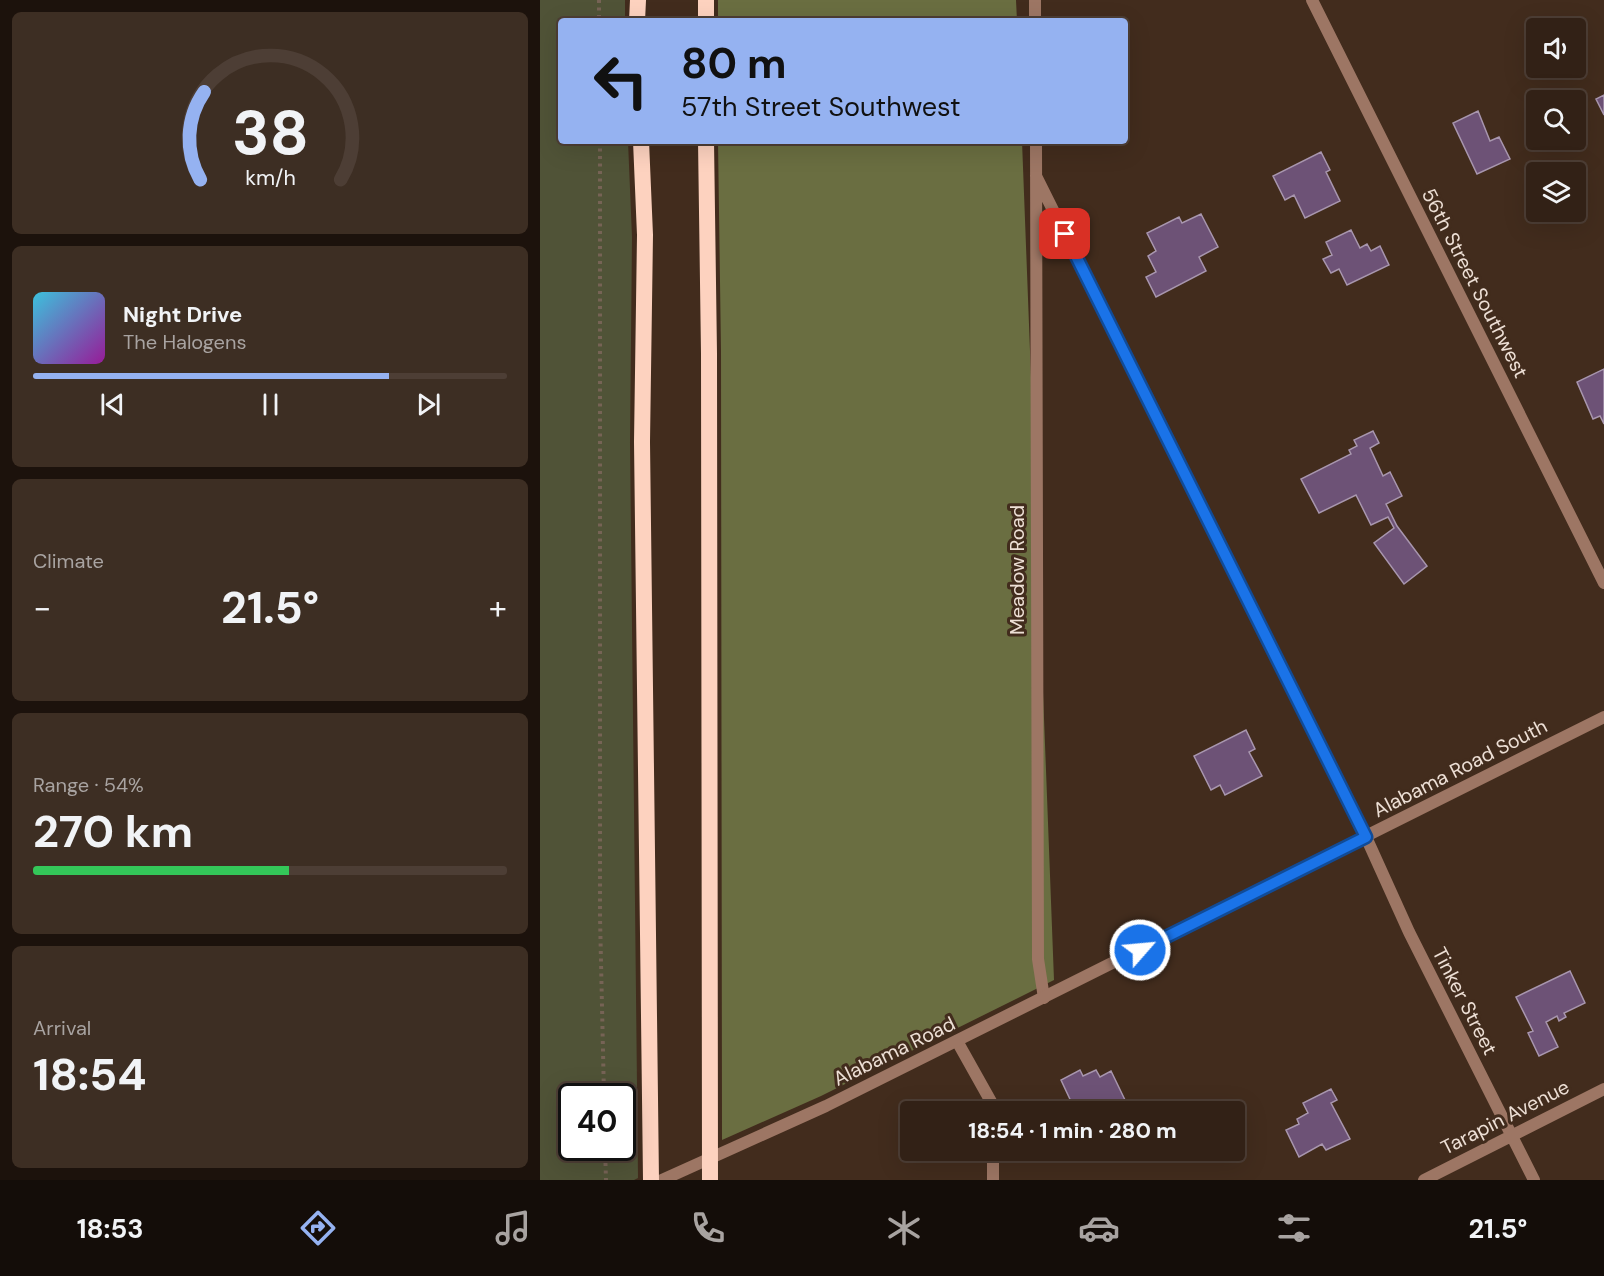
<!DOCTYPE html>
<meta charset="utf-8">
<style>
:root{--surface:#322116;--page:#3d2e23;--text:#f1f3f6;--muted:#a8a3a1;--line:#4d3e35;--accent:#95b2f1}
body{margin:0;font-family:"DM Sans",sans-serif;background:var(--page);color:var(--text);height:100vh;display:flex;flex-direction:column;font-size:22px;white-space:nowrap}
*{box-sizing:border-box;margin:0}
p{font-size:20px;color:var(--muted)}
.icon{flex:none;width:33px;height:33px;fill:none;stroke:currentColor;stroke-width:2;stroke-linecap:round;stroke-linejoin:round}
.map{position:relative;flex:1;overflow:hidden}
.sheet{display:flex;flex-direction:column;gap:12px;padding:12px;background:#1c120c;width:540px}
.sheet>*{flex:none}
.guide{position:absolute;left:18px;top:18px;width:570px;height:126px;border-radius:6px;box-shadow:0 6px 24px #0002,0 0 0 2px var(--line);background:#95b2f1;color:#111;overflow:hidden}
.buttons{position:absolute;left:986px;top:18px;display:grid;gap:12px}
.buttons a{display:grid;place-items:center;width:60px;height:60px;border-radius:6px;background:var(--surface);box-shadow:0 6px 24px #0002,0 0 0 2px var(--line);font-size:30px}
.speed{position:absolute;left:18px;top:1083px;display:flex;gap:12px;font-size:30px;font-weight:700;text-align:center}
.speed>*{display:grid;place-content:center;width:78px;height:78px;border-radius:50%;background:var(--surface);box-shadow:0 6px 24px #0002,0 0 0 2px var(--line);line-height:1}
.speed .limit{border:3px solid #111;border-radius:9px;background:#fff;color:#111}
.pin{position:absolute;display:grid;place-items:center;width:51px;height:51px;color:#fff;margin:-26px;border-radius:12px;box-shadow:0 3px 9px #0006}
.me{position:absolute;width:66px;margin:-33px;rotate:63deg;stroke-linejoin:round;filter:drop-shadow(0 0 4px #0008)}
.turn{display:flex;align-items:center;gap:21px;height:126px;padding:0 24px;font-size:27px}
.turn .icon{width:78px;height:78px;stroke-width:2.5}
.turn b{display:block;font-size:42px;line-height:51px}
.big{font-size:45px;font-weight:700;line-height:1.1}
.sheet .tile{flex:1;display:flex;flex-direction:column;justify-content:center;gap:9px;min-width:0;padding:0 21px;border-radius:9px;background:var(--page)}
.sheet .dial{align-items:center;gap:0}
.dial svg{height:156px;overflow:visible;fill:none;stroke:var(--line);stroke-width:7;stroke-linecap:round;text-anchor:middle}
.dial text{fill:var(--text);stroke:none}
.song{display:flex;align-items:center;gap:18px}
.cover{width:72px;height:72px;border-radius:9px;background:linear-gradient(135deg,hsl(190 70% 55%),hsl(300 70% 35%))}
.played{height:6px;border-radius:3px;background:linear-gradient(90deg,var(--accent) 75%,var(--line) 75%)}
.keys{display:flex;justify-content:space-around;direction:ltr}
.heat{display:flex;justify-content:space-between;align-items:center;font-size:33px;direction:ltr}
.charge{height:9px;border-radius:4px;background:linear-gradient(90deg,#34c759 54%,var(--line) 0)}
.trip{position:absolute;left:360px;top:1101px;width:345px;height:60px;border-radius:6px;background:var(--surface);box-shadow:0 6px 24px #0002,0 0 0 2px var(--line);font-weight:700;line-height:60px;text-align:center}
.menu{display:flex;height:96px;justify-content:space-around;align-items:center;background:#140d09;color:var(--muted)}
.menu .icon{width:42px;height:42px}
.menu .on{color:var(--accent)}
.menu b{font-size:27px;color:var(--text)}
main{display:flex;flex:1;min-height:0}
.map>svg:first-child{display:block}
.green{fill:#505337;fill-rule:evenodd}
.forest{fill:#6a6e41}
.building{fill:#6d5276;stroke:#a896ae;stroke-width:1.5}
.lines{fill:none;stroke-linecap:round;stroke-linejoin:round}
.path{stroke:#766355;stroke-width:4;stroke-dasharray:3 4.5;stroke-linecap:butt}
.service{stroke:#9d7664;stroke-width:12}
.minor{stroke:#9d7664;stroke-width:12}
.tertiary{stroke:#9d7664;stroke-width:12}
.trunk{stroke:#fdd2bf;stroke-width:16}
.route-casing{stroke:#114b97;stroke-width:15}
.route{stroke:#1a73e8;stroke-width:10}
.labels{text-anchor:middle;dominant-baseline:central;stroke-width:6;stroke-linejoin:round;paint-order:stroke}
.street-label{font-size:20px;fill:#eddfd5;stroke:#422c1d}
</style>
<main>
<section class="sheet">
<div class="tile dial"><svg viewBox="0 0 100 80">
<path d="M14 69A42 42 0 1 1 86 69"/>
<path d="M14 69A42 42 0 0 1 16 24" stroke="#95b2f1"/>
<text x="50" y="56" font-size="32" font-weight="700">38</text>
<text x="50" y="72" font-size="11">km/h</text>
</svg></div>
<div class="tile">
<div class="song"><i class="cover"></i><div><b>Night Drive</b><p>The Halogens</p></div></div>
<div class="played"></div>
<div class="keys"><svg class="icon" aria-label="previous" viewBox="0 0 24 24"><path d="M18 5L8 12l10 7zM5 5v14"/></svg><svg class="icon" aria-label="pause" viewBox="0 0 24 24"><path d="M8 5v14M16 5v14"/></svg><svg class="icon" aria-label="next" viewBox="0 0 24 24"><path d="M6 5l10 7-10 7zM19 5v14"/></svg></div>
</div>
<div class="tile"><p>Climate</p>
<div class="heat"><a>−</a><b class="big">21.5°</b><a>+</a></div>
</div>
<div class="tile"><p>Range · 54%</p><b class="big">270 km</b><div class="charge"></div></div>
<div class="tile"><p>Arrival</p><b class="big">18:54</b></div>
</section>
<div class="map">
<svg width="1064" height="1180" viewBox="0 0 1064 1180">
<rect width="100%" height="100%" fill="#422c1d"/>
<path class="green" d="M 0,0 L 85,0 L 85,21 L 21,21 L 21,141 L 88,141 L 92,237 L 90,443 L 98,1178 L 94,1180 L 0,1180 ZM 32,1096 L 82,1096 L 82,1148 L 32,1148 Z"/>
<path class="forest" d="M 178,0 L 476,0 L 477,21 L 178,21 Z
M 178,141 L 482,141 L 514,980 L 281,1096 L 182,1140 L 181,352 Z"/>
<path class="building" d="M 1064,95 L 1064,115 L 1056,99 Z
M 938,111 L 950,141 L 959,137 L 970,159 L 937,174 L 913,123 Z
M 781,152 L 790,170 L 786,172 L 800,201 L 765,218 L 754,195 L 745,200 L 733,176 Z
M 661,214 L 678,247 L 659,257 L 666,271 L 616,297 L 606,277 L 616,272 L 608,256 L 616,251 L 607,233 L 639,217 L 642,223 Z
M 811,230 L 820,248 L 827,244 L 831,251 L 840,246 L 849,265 L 807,285 L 799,269 L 791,273 L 783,259 L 792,255 L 786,242 Z
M 1064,369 L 1064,424 L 1060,416 L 1053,419 L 1037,382 Z
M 833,431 L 839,443 L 830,448 L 843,476 L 850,472 L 862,496 L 846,504 L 857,526 L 887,566 L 864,584 L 834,543 L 854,528 L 848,517 L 831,525 L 816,495 L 779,513 L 761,479 L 811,454 L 809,450 L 817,446 L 814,440 Z
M 706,730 L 715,749 L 709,752 L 722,776 L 685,795 L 680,785 L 671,790 L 654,756 Z
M 1030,971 L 1045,1003 L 1024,1013 L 1026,1017 L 1019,1021 L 1017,1016 L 1006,1022 L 1018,1047 L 999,1056 L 988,1033 L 993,1031 L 976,997 Z
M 540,1070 L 543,1076 L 556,1070 L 560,1077 L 571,1071 L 586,1102 L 576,1106 L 578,1112 L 536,1112 L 521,1080 Z
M 791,1089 L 797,1100 L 791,1103 L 810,1139 L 786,1150 L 782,1144 L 759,1157 L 746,1130 L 759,1124 L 757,1119 L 768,1113 L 763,1103 Z"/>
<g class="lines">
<path class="path" d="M 59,0 L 59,21
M 60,141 L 60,917 L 64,1096
M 65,1148 L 66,1180"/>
<path class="service" d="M 417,1041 L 454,1107 L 454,1112
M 453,1180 L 453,1150"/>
<path class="minor" d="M 495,0 L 495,21
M 772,0 L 1064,583
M 496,141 L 498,959 L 504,998
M 496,176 L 826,837 L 869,932 L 994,1180
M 884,1180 L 1064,1089"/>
<path class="tertiary" d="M 122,1180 L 286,1106 L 1064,717"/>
<path class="trunk" d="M 97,21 L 98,0
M 166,21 L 166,0
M 101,141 L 105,235 L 102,442 L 111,1180
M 166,141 L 169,353 L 170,1180"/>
</g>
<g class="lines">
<g class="route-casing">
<path id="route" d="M 525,234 L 826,837 L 600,950"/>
</g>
<use href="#route" class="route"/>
</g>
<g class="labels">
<g class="street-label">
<text transform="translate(935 283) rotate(63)">56th Street Southwest</text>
<text transform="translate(477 570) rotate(-90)">Meadow Road</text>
<text transform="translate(920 768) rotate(-27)">Alabama Road South</text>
<text transform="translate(925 1001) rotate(63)">Tinker Street</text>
<text transform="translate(354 1051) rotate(-26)">Alabama Road</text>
<text transform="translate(965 1117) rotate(-27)">Tarapin Avenue</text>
</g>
</g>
</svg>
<div class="buttons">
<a><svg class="icon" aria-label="sound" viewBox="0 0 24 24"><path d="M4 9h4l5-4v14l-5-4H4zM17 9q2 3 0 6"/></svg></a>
<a><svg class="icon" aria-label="search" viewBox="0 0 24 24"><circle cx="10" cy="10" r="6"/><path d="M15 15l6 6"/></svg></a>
<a><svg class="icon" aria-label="layers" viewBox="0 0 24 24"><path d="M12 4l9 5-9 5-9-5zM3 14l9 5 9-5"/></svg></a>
</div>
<div class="speed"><div class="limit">40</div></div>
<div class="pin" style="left:525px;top:234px;background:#d93025"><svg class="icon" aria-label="arrive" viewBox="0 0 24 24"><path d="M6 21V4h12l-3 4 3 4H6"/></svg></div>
<svg class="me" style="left:600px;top:950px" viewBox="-20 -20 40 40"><circle r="17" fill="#1a73e8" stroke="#fff" stroke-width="3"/><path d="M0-11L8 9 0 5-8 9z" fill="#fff"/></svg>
<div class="trip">18:54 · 1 min · 280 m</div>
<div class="guide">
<div class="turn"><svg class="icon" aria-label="left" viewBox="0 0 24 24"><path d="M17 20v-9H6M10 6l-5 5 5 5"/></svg><div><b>80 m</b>57th Street Southwest</div></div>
</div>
</div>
</main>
<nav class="menu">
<b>18:53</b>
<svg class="icon on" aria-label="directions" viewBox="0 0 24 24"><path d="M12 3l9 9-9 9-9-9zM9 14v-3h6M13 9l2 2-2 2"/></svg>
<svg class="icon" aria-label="music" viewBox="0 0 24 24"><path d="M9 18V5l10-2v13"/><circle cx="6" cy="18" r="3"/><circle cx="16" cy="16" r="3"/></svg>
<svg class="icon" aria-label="phone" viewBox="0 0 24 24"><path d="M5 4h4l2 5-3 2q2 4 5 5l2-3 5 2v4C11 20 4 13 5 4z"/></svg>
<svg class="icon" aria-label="climate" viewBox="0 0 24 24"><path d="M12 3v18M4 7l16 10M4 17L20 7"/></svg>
<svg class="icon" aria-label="car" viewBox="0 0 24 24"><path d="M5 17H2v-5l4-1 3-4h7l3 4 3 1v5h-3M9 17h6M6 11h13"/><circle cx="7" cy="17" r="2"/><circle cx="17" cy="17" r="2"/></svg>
<svg class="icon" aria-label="filters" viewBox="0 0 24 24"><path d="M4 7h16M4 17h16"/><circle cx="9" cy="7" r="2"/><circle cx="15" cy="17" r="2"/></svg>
<b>21.5°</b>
</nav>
